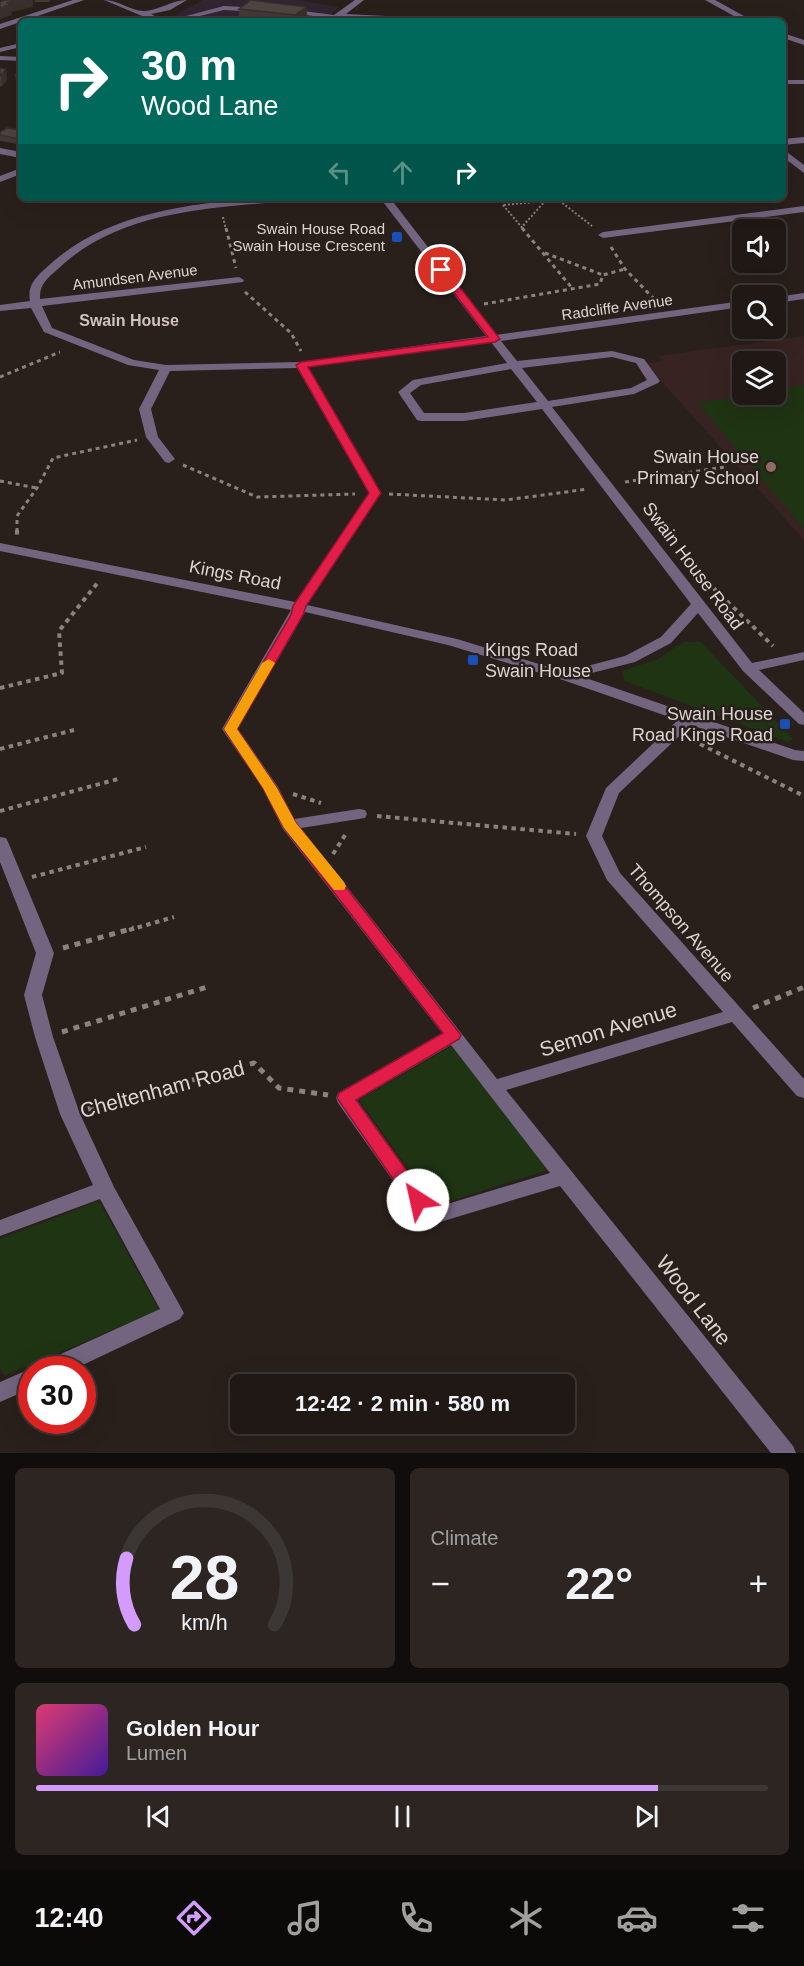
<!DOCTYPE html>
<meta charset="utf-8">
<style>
:root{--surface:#1f1815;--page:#2c2522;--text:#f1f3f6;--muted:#a1a0a0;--line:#3c3734;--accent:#d39cfc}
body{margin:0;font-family:Helvetica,sans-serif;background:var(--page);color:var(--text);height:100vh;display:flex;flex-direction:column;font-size:22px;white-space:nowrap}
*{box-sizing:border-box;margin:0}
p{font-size:20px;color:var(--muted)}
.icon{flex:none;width:33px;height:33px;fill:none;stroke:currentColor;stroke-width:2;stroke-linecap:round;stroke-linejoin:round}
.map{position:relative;height:1453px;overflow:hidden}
.panel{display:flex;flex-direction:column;gap:15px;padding:15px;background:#110d0c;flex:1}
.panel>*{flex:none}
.banner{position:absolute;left:18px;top:18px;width:768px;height:183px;border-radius:9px;box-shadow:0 6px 24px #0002,0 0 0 2px var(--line);background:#00695c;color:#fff;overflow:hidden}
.fabs{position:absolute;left:732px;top:219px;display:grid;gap:12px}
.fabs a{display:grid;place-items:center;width:54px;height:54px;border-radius:9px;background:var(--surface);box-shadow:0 6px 24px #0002,0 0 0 2px var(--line);font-size:30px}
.speed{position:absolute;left:18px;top:1356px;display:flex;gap:12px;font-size:30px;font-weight:700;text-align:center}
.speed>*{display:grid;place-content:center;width:78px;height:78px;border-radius:50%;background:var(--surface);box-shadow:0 6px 24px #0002,0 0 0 2px var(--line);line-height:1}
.speed .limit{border:9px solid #d22;background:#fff;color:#111}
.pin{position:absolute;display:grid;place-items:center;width:51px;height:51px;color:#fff;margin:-26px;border:3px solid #fff;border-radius:50%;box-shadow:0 2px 6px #0007}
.me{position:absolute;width:66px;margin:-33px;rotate:325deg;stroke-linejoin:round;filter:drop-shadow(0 0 4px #0008)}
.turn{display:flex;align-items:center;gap:21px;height:126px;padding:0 24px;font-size:27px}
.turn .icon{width:78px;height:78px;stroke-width:2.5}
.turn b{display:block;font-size:42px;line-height:51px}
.lanes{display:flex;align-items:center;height:57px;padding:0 24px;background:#0003;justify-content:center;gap:30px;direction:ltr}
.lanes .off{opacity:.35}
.big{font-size:45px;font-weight:700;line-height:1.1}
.panel .tile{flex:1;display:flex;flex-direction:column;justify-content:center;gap:9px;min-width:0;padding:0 21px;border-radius:9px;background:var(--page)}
.panel .dial{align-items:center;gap:0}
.dial svg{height:156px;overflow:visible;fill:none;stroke:var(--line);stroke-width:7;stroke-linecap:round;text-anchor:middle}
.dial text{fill:var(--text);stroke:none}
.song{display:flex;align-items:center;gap:18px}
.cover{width:72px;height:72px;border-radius:9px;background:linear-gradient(135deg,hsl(340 70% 55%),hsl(260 70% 35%))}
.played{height:6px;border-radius:3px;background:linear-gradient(90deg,var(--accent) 85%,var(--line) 85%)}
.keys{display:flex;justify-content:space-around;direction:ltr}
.heat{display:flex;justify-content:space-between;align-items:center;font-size:33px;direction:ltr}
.panel .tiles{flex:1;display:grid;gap:15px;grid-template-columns:1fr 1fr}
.tile:last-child{grid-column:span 2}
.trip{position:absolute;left:230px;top:1374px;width:345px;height:60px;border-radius:9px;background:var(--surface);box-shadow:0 6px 24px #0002,0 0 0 2px var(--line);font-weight:700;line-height:60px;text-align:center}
.menu{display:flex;height:96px;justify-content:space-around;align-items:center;background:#0c0a08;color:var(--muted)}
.menu .icon{width:42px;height:42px}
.menu .on{color:var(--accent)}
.menu b{font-size:27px;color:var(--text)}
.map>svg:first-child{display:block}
.industrial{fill:#322430}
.education{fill:#372422;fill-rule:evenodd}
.green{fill:#1f3413}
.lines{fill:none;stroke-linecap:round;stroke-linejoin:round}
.path-far3{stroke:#89827e;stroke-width:2;stroke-dasharray:2 2;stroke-linecap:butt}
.path-far2{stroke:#89827e;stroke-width:3;stroke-dasharray:4 4;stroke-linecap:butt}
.path-far1{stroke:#89827e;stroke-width:4;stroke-dasharray:4.5 4.5;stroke-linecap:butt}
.path{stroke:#89827e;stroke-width:5;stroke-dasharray:6 6;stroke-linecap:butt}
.minor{fill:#736480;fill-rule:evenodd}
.wall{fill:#433a37}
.shaded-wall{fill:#37302d}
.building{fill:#4e4440;stroke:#37302d;stroke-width:1.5}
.route{fill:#e11d48;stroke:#92132f;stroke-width:1.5}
.slow{fill:#f59e0b}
.transit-dot{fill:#1a4fb4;stroke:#29201c;stroke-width:2}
.education-dot{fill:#8d6e63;stroke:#29201c;stroke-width:2}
.labels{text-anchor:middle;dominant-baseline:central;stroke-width:5;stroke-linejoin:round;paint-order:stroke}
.far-poi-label{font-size:15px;fill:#dcd6d3;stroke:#29201c;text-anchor:end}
.far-street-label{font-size:15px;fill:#dcd6d3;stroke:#29201c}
.far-neighbourhood-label{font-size:16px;font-weight:bold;fill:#d0c3be;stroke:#29201c}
.poi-label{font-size:18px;fill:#dcd6d3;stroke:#29201c;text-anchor:end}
.street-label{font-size:18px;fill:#dcd6d3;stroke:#29201c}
.near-street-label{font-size:21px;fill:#dcd6d3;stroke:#29201c}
</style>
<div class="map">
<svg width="804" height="1453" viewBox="0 0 804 1453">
<rect width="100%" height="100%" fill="#29201c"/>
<path class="industrial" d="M 203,0 L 297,0 L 339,7 L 322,21 L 189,21 L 175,15 Z"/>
<path class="education" d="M 804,336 L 804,540 L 646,364 L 662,361 L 659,356 ZM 742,362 L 776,362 L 776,394 L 742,394 Z"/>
<path class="green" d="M 804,385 L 804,529 L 698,403 L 747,395 L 776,394 L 776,389 Z
M 683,642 L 701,642 L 793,739 L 788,742 L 625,681 L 622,671 L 658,659 Z
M 452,1046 L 548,1170 L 435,1206 L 359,1100 Z
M 99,1201 L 159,1310 L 4,1376 L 0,1368 L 0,1239 Z"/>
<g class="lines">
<path class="path-far3" d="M 556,198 L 592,226
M 503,205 L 524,230
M 504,205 L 545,201 L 521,228
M 223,217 L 226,230"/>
<path class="path-far2" d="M 226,228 L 236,268
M 522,228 L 572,288
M 611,247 L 625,269 L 656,301
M 545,253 L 603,275
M 245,292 L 291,333 L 301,351
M 484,304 L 600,284 L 603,275 L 625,269
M 0,377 L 60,352
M 183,465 L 257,497 L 355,494
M 0,481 L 37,488
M 625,482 L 725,467
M 389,494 L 506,500 L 588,489
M 17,532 L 17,516 L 37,488 L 53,458 L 137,440"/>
<path class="path-far1" d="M 17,530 L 17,537
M 701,576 L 773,646
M 0,688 L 62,673 L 59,631 L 99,581
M 692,740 L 804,796
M 0,749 L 74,730
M 293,794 L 321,803
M 0,811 L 118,779
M 377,816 L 576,834
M 333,854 L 347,832
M 32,877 L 146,847
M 129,930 L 174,917"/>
<path class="path" d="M 63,948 L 134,928
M 753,1008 L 804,987
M 62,1032 L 207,987
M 88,1109 L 254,1063 L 279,1088 L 328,1095"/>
<path class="minor" d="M 73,0 L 84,0 L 0,29 L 0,24 Z
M 104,0 C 119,0 132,12 145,11 C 160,10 172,0 187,0 L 170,10 L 151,14 L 165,21 L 154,21 Z
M 355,0 L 364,0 L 346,14 L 447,19 L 451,21 L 340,18 L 336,20 L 283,11 L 287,9 L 334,15 Z
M 705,0 L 715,0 L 753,21 L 743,21 Z
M 224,6 L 260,8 L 264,10 L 260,12 L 224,10 L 180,21 L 167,21 Z
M 783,33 L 804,40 L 804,45 L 783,38 Z
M 21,43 L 21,47 L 0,52 L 0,48 Z
M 0,56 L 21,57 L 21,61 L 0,60 Z
M 783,80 L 804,80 L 804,84 L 783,84 Z
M 804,137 L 804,143 L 783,145 L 783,139 Z
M 0,148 L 21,152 L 21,158 L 0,154 Z
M 783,149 L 804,165 L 804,173 L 783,157 Z
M 21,168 L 21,174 L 0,182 L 0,176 Z
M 256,198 L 293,198 L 288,201 C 209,208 118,211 58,269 C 48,278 39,284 40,299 L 239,277 L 244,280 L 243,282 L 42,306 L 52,328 L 134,360 L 166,365 L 301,362 L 486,336 L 380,198 L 390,198 L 496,335 L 742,301 L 742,307 L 501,341 L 517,361 L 612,351 L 644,359 L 660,381 L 658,383 L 634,394 L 552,407 L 752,663 L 804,652 L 804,660 L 759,670 L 804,713 L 804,725 L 799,724 L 743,671 L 698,613 L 671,643 L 635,662 L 580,676 L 795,750 L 804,751 L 804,761 L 793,760 L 691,725 L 619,793 L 602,836 L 620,873 L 804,1079 L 804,1098 L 797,1096 L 732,1022 L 506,1090 L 793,1446 L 796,1453 L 771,1453 L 560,1186 L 430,1225 L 423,1223 L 338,1103 L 336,1098 L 338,1093 L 442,1033 L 283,829 L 262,787 L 222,729 L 291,610 L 0,551 L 0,543 L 295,602 L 369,493 L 297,368 L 170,371 L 151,409 L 158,437 L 175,459 L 169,463 L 165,462 L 146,437 L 139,409 L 159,370 L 128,365 L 44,332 L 31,308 L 0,311 L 0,305 L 30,301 C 27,285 36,277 47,267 C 104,214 182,205 256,198 ZM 491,342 L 507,363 L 413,380 L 398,392 L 417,420 L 421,421 L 464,421 L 542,409 L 691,604 L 661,637 L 625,656 L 565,672 L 457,639 L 307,605 L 381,493 L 308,367 ZM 612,357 L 636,363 L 647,380 L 631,388 L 548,401 L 522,368 ZM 511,369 L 537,402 L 464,413 L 424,413 L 410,393 L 421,385 ZM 305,612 L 448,645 L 560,679 L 678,720 L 606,788 L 586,836 L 607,880 L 723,1012 L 497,1079 L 301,828 L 365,818 L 367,814 L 365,810 L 359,809 L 294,819 L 278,787 L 238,729 ZM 451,1045 L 550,1173 L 434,1208 L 357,1100 Z
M 804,206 L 804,212 L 603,238 L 598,235 L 603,232 Z
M 804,293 L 804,299 L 776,303 L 776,297 Z
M 0,837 L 6,838 L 8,842 L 54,953 L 42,995 L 53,1037 L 80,1114 L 114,1187 L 184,1313 L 180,1319 L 72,1370 L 38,1370 L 41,1363 L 160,1309 L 100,1199 L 0,1236 L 0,1220 L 93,1185 L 60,1114 L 35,1037 L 24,995 L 36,953 L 0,862 Z
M 32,1368 L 37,1370 L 32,1370 L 32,1388 L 0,1402 L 0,1382 Z"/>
</g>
<path class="wall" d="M 35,0 L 50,0 L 49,2 L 35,2 Z
M 306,7 L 307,17 L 301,21 L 246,21 L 247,21 L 239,20 L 239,9 Z
M 0,68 L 6,69 L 7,80 L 2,86 L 0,86 Z
M 21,69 L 21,87 L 17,86 L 15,75 Z
M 21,130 L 21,143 L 18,144 L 0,141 L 0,132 Z"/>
<path class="shaded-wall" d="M 19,0 L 33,0 L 33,7 L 11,12 L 12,15 L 0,19 L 0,8 L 6,3 Z
M 306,7 L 307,17 L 301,21 L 295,21 L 295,15 Z
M 6,69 L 7,80 L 2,86 L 1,75 Z
M 21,137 L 21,143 L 18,144 L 18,139 Z"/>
<path class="building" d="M 5,0 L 19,0 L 6,3 L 11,4 L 0,8 L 0,2 Z
M 251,0 L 306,7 L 295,15 L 239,9 Z
M 265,17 L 289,20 L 287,21 L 246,21 Z
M 0,68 L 6,69 L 1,75 L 0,75 Z
M 21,69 L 21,75 L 15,75 Z
M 7,128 L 21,130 L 21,137 L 18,139 L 0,135 L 0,132 Z"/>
<path class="route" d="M 438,268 L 445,268 L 500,339 L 495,342 L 308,367 L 381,493 L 306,606 L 303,615 L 237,729 L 277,788 L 296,823 L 461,1035 L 459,1039 L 356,1100 L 424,1195 L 427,1200 L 424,1205 L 418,1207 L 411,1205 L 337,1098 L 339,1093 L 443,1033 L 284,828 L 263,788 L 224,729 L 291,615 L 293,606 L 369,493 L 296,365 L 301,362 L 488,337 L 438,272 Z"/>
<path class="slow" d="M 269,659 L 275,663 L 237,729 L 277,788 L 296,823 L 344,882 L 346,886 L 344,890 L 334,890 L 284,828 L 263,788 L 224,729 L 262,663 Z"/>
<g class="transit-dot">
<rect x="391" y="231" width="12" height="12" rx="3"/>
<rect x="467" y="654" width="12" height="12" rx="3"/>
<rect x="779" y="718" width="12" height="12" rx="3"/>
</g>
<circle class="education-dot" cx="771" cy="467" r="6"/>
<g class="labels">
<g class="far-poi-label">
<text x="385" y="228">Swain House Road<tspan x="385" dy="17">Swain House Crescent</tspan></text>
</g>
<g class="far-street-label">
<text transform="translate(135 277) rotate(-7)">Amundsen Avenue</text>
<text transform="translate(617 307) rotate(-8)">Radcliffe Avenue</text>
</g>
<g class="far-neighbourhood-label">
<text x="129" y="320">Swain House</text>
</g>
<g class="poi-label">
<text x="759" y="457">Swain House<tspan x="759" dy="21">Primary School</tspan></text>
<text x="485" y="650" text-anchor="start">Kings Road<tspan x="485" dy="21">Swain House</tspan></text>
<text x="773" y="714">Swain House<tspan x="773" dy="21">Road Kings Road</tspan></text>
</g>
<g class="street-label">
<text transform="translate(693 566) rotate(53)">Swain House Road</text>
<text transform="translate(235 575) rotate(11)">Kings Road</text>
<text transform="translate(681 923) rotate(49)">Thompson Avenue</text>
</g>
<g class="near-street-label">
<text transform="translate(608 1029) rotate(-17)">Semon Avenue</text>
<text transform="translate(162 1089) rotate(-15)">Cheltenham Road</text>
<text transform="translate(694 1300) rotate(52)">Wood Lane</text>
</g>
</g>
</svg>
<div class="fabs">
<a><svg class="icon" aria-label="sound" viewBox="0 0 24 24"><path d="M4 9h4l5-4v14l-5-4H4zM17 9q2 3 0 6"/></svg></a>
<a><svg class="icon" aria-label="search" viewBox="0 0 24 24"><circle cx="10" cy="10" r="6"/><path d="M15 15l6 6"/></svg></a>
<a><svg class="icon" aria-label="layers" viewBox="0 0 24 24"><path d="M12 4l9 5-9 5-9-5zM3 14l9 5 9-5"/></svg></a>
</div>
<div class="speed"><div class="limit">30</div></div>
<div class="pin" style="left:441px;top:270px;background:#d93025"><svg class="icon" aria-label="arrive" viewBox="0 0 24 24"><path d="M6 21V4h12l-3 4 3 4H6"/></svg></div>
<svg class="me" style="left:418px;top:1200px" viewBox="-20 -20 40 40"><circle r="19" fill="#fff"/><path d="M0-13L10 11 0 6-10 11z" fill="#e11d48"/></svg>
<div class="trip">12:42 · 2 min · 580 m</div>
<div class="banner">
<div class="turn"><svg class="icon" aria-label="right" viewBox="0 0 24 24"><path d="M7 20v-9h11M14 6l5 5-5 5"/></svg><div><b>30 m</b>Wood Lane</div></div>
<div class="lanes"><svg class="icon off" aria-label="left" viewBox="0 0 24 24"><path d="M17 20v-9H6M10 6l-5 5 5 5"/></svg><svg class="icon off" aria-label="ahead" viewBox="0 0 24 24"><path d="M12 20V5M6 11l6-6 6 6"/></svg><svg class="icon" aria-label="right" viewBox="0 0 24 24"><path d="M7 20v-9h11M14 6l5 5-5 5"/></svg></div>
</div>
</div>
<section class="panel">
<div class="tiles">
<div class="tile dial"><svg viewBox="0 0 100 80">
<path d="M14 69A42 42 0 1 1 86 69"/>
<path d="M14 69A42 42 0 0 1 10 35" stroke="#d39cfc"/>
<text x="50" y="56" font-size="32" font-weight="700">28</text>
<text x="50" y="72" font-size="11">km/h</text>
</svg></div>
<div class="tile"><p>Climate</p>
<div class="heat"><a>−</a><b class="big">22°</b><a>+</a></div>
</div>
<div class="tile">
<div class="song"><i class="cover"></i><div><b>Golden Hour</b><p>Lumen</p></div></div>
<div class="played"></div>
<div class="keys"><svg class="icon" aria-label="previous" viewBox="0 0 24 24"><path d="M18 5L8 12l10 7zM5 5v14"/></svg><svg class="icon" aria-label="pause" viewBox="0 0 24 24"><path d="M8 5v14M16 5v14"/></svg><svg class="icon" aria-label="next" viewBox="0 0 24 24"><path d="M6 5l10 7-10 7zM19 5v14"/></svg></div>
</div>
</div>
</section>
<nav class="menu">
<b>12:40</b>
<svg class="icon on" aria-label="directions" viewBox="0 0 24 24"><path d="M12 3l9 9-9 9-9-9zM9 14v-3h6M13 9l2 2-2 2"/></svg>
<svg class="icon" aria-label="music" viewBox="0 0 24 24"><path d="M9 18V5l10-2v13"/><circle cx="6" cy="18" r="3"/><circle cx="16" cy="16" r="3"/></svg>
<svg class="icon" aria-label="phone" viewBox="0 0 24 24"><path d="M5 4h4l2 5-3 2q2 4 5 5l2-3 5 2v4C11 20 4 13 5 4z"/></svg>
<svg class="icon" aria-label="climate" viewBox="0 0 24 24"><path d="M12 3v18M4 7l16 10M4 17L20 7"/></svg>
<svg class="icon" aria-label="car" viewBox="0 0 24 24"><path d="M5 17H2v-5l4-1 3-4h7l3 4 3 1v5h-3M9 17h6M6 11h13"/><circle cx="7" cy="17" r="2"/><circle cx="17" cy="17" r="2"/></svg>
<svg class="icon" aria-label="filters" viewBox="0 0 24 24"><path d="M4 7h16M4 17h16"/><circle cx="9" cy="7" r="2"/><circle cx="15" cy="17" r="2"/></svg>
</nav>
